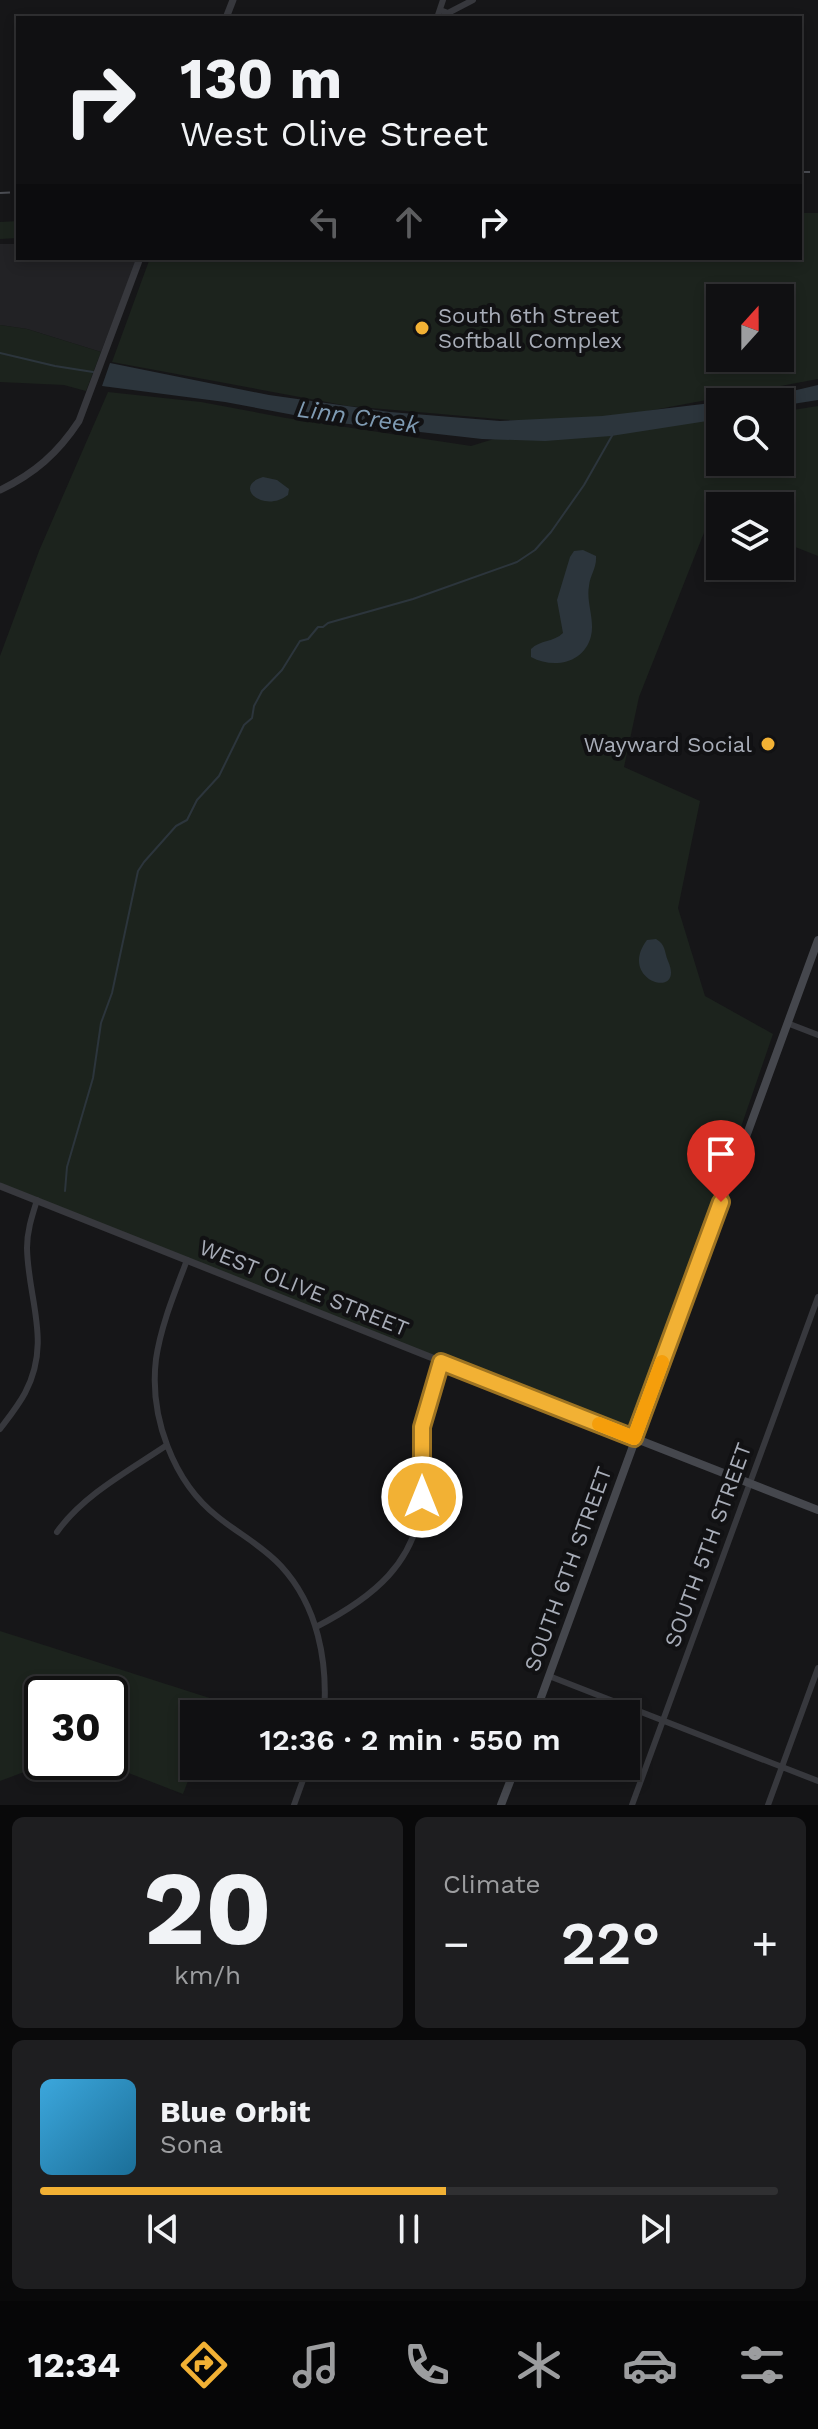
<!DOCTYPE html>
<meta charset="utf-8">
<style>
:root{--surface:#101012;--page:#1e1e20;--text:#f1f3f6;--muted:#9c9d9f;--line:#303032;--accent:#f2b134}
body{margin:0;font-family:"Work Sans",sans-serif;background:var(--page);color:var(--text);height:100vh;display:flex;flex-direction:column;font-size:30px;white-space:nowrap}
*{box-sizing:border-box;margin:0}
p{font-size:26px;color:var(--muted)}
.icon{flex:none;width:44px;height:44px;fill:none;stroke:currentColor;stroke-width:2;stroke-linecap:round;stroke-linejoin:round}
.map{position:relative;height:1805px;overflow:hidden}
.sheet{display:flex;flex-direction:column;gap:12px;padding:12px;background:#09090a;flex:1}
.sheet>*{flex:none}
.guide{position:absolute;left:16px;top:16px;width:786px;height:244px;border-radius:0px;box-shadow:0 4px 12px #0003,0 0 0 2px var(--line);background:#101012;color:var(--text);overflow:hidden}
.needle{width:52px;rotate:21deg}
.controls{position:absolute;left:706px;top:284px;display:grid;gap:16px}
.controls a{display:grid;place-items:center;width:88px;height:88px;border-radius:0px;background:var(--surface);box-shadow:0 4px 12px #0003,0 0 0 2px var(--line);font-size:40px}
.speed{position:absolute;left:24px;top:1676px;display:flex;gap:16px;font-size:40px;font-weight:700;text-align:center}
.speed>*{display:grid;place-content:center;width:104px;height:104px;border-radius:50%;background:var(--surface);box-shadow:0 4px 12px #0003,0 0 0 2px var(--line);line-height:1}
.speed .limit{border:4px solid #111;border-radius:12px;background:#fff;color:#111}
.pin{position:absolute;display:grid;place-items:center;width:68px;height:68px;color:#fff;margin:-82px -34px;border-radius:50% 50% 50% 0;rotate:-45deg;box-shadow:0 0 8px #0007}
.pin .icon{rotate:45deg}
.me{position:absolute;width:88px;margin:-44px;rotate:0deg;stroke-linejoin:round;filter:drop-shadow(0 0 6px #0008)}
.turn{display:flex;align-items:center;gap:28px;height:168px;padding:0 32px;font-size:36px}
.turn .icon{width:104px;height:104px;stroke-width:2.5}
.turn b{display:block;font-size:56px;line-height:68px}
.lanes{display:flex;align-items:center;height:76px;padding:0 32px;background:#0003;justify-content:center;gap:40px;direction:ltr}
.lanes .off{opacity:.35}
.big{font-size:60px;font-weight:600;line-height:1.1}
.sheet .card{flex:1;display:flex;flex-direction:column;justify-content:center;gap:12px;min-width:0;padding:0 28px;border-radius:12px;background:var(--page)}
.sheet .dial{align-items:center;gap:0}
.dial b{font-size:104px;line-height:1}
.song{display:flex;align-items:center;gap:24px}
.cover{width:96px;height:96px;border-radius:12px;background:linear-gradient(135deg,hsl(200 70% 55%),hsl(200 70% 35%))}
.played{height:8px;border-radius:4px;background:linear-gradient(90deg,var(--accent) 55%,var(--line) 55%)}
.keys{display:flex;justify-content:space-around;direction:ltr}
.heat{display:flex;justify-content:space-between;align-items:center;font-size:44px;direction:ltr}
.sheet .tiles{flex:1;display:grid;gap:12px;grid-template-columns:1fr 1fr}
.card:last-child{grid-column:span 2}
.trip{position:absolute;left:180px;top:1700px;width:460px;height:80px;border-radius:0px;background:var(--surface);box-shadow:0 4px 12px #0003,0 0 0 2px var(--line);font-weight:600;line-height:80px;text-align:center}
.tabs{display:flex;height:128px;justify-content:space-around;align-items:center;background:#060607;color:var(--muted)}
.tabs .icon{width:56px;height:56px}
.tabs .active{color:var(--accent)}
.tabs b{font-size:36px;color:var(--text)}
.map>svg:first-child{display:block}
.built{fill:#222225}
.green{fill:#1c231d;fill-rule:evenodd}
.water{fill:#2c353c}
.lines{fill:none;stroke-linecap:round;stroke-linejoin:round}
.stream{stroke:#2c353c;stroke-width:2}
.minor{stroke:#37383d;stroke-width:6}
.tertiary{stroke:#37383d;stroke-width:7}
.secondary{stroke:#45474d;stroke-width:8}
.rail{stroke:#4a4c52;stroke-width:2;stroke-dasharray:10 8;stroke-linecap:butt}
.route-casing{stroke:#9d7322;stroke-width:20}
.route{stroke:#f2b134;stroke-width:14}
.slow{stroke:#f59e0b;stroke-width:14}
.poi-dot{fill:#f2b134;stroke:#111113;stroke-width:3}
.labels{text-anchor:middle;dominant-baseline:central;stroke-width:8;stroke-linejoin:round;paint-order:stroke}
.poi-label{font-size:22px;fill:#a8adb8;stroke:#111113;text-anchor:start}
.street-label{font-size:22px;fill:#a8adb8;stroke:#111113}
.water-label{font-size:24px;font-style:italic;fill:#7f9bb3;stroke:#111113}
</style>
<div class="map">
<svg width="818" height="1805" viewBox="0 0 818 1805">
<rect width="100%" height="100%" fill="#161618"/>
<path class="built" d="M 0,244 L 18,244 L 18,258 L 137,258 L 101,352 L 27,329 L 0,325 Z"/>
<path class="green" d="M 800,213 L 818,213 L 818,379 L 632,414 L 720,419 L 720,462 L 780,462 L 780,412 L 818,406 L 818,556 L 780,541 L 780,506 L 720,506 L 720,518 L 711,515 L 639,697 L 624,767 L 700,801 L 678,908 L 705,996 L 773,1034 L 634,1438 L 0,1186 L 0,656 L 39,551 L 108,392 L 201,402 L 286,418 L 471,446 L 545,423 L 348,406 L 112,362 L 150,258 L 800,258 ZM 720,298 L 780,298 L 780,358 L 720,358 Z
M 18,221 L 18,238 L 0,239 L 0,222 Z
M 0,325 L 27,329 L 101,352 L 86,391 L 64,385 L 0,382 Z
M 0,1631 L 219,1701 L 214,1714 L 194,1714 L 194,1765 L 183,1794 L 100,1762 L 110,1762 L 110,1694 L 42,1694 L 42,1762 L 51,1762 L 0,1781 Z"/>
<path class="water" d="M 110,363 L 269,395 L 390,412 L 500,421 L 602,416 L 771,396 L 818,385 L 818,400 L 780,406 L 780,402 L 720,402 L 720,419 L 611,436 L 545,441 L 482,439 L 331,422 L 225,402 L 102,386 Z
M 263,477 L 277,480 L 289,489 L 288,495 C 263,514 232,486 263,477 Z
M 583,550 L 596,556 C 597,568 590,575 589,586 C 586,602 595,620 591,636 C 584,664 553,669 531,657 L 531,649 C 540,640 554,642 563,633 L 557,600 L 570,557 L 574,551 Z
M 656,939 C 666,945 664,951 668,961 C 686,1001 616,981 647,940 Z"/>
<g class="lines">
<path class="stream" d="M 0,353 L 55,366 L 93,372
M 65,1191 L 67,1167 L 93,1078 L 101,1023 L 112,993 L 138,871 L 144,862 L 176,826 L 187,820 L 197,800 L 219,776 L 244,725 L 252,718 L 254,706 L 262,691 L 282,670 L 300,641 L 308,639 L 318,627 L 323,627 L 328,623 L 413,599 L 517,562 L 535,550 L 551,532 L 584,485 L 613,434"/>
<path class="minor" d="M 440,10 L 448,13 L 473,0
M 437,18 L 443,0
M 787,1023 L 818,1035
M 187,1260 C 175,1292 161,1325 156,1359 C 149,1416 173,1482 218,1517 C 239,1534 263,1546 281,1566 C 318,1606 328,1662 324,1714
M 0,1429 C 9,1417 18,1406 25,1393 C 52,1342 28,1300 27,1248 C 27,1231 32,1216 37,1200
M 57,1532 C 83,1495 130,1470 167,1445
M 316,1627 C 372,1598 418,1563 422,1495 C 424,1472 421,1450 422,1427 C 424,1405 434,1383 441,1362
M 549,1676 L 818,1781
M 294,1805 L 308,1766
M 632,1805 L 818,1297
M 768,1805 L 818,1668"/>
<path class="tertiary" d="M 226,18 L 233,0
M 0,490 C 34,474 58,453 79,421 L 140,258
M 0,1186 L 634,1438"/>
<path class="secondary" d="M 634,1438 L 818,1510
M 535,1714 L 818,940
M 501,1805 L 516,1766"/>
<path class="rail" d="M 800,172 L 818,172
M 0,193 L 18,192"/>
</g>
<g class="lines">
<g class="route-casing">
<path id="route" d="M 422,1497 L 422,1427 L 441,1362 L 634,1438 L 721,1202"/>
</g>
<use href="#route" class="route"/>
<path class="slow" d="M 599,1424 L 634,1438 L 662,1362"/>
</g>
<g class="poi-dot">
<circle cx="422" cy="328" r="8"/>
<circle cx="768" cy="744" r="8"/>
</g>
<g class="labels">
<g class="poi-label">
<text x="438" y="315">South 6th Street<tspan x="438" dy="25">Softball Complex</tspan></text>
<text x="752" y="744" text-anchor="end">Wayward Social</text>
</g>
<g class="street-label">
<text transform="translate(304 1288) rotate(22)">WEST OLIVE STREET</text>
<text transform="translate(708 1545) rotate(-70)">SOUTH 5TH STREET</text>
<text transform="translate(568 1569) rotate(-70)">SOUTH 6TH STREET</text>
</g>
<g class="water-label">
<text transform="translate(358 417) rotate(8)">Linn Creek</text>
</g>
</g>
</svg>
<div class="controls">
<a><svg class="needle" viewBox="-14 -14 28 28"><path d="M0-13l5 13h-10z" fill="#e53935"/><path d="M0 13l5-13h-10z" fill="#9c9d9f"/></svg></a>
<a><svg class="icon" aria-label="search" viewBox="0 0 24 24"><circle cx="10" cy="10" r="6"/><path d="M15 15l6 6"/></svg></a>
<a><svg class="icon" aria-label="layers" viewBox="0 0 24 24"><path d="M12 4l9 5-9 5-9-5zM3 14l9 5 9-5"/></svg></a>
</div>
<div class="speed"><div class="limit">30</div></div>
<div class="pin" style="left:721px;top:1202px;background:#d93025"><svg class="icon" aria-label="arrive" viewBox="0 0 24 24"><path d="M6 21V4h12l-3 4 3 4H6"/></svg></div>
<svg class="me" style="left:422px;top:1497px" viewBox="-20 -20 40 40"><circle r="17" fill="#f2b134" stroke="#fff" stroke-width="3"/><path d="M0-11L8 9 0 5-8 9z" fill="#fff"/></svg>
<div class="trip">12:36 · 2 min · 550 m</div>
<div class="guide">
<div class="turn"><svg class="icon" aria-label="right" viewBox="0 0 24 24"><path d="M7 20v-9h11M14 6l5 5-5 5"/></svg><div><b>130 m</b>West Olive Street</div></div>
<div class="lanes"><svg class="icon off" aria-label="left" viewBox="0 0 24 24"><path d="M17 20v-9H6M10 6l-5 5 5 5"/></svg><svg class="icon off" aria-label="ahead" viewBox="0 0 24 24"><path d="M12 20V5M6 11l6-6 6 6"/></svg><svg class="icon" aria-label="right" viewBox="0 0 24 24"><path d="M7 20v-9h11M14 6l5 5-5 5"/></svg></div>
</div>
</div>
<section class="sheet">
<div class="tiles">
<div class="card dial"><b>20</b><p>km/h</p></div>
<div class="card"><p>Climate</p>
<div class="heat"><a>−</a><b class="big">22°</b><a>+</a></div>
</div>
<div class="card">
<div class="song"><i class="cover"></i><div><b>Blue Orbit</b><p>Sona</p></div></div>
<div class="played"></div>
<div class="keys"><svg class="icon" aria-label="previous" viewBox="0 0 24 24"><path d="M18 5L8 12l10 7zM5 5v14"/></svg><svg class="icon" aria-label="pause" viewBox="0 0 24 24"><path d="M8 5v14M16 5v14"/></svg><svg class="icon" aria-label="next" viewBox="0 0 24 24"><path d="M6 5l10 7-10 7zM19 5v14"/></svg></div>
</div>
</div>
</section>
<nav class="tabs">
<b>12:34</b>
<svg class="icon active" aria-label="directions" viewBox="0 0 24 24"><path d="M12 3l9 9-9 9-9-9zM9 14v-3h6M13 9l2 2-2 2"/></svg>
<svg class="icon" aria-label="music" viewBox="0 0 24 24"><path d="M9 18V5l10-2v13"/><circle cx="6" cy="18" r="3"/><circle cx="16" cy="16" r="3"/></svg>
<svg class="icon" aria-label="phone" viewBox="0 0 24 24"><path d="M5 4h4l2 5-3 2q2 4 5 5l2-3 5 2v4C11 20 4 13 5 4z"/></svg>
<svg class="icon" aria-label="climate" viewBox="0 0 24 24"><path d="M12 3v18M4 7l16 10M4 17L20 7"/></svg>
<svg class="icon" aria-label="car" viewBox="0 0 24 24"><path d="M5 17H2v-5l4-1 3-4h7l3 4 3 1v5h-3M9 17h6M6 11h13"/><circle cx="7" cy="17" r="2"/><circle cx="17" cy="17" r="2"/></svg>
<svg class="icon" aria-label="filters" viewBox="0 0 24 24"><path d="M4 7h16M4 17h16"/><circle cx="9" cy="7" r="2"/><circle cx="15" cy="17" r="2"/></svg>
</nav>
